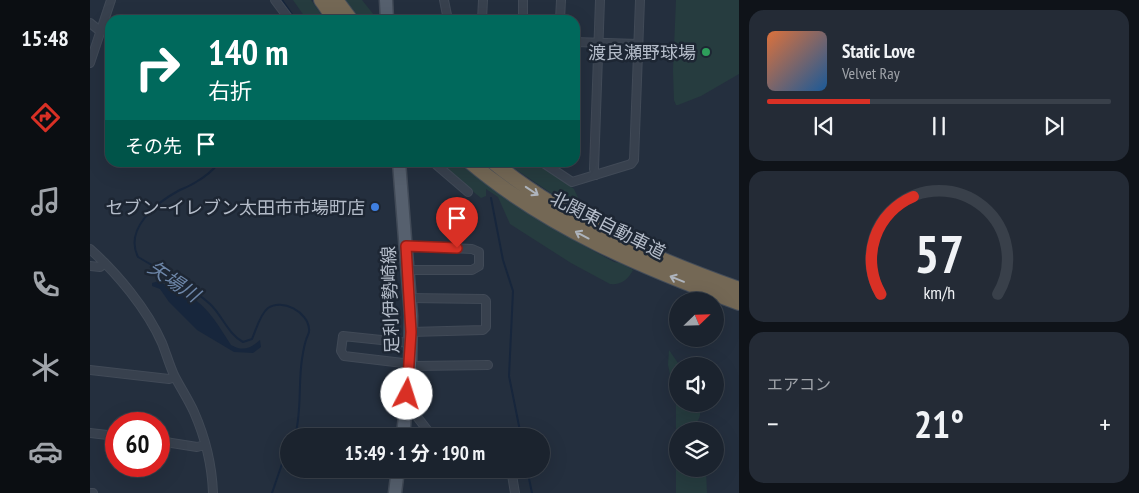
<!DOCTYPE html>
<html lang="ja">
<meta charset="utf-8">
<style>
:root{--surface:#1b232e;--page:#242b36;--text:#f1f3f6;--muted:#a0a4aa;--line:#39404a;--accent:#d93025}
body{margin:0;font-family:"PT Sans Narrow","Noto Sans JP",sans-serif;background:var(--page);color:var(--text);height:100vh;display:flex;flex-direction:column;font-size:19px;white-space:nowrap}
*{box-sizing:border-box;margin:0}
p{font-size:16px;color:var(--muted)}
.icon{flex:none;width:28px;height:28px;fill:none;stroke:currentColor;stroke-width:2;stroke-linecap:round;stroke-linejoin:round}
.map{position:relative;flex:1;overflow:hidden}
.side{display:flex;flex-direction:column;gap:10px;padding:10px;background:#0f1319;width:400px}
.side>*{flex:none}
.top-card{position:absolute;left:15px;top:15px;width:475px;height:152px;border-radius:15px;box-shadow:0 5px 20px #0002,0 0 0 1px var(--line);background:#00695c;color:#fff;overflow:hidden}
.needle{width:32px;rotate:67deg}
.tools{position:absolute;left:579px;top:292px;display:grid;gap:10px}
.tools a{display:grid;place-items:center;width:55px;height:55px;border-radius:50%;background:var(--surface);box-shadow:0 5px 20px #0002,0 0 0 1px var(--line);font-size:25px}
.speed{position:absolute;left:15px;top:412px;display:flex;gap:10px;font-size:25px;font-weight:700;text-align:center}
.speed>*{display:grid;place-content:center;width:65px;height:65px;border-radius:50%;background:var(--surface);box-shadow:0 5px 20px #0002,0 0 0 1px var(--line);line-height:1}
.speed .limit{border:8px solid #d22;background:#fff;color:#111}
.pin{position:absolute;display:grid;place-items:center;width:42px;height:42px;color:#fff;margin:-51px -21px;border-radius:50% 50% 50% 0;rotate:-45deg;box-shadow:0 0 5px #0007}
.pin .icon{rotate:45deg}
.me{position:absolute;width:55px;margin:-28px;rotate:5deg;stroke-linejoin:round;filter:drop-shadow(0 0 4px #0008)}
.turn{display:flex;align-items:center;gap:18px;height:105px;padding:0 20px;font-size:22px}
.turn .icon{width:65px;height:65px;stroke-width:2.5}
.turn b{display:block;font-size:35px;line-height:42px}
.then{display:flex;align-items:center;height:48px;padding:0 20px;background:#0003;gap:10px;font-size:19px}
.big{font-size:38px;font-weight:700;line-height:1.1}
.side .widget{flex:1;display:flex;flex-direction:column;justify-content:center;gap:8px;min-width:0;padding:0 18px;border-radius:15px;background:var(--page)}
.side .dial{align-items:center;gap:0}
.dial svg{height:130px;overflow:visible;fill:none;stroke:var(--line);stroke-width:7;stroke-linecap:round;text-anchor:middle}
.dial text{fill:var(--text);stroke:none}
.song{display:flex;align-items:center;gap:15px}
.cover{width:60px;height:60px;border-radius:8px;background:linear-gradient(135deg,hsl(20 70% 55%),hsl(210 70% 35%))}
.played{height:5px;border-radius:2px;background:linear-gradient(90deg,var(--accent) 30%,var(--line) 30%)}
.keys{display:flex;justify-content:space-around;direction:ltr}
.heat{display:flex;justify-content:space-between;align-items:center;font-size:28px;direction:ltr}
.trip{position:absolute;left:190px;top:428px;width:270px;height:50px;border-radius:25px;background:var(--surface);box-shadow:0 5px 20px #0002,0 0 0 1px var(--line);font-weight:700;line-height:50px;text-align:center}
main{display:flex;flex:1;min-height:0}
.menu{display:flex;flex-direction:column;width:90px;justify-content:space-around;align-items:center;background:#0b0e12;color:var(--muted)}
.menu .icon{width:35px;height:35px}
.menu .selected{color:var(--accent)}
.menu b{font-size:22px;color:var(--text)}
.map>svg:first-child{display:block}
.green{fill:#263c3f}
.water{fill:#17263c}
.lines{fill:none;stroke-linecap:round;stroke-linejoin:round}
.stream{stroke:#17263c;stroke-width:2}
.street-casing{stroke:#414a57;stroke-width:10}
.primary-casing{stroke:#414a57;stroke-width:15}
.highway-casing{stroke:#434c59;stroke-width:16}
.street{stroke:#38414e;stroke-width:8}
.primary{stroke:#56606e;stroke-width:12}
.highway{stroke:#746855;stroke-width:14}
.oneway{stroke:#aeb4bd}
.route-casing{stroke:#8d1f18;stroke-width:12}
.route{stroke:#d93025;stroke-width:9}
.leisure-dot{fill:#2e9e5b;stroke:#1d2633;stroke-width:2}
.shop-dot{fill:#3f7fe0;stroke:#1d2633;stroke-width:2}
.labels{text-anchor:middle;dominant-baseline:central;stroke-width:5;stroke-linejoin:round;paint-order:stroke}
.poi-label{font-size:18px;fill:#b4bcc9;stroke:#1d2633;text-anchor:end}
.street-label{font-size:18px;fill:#b4bcc9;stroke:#1d2633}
.water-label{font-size:19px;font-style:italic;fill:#6d86a8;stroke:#1d2633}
</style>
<main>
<nav class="menu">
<b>15:48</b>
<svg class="icon selected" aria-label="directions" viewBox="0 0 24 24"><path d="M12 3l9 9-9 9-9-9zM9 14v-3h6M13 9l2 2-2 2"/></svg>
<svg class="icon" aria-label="music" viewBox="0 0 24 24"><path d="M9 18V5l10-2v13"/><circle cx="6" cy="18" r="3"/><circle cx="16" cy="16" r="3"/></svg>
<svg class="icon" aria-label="phone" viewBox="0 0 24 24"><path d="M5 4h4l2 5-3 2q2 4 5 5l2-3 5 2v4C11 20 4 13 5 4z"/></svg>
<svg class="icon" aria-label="climate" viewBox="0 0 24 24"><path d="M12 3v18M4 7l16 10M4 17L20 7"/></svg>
<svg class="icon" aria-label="car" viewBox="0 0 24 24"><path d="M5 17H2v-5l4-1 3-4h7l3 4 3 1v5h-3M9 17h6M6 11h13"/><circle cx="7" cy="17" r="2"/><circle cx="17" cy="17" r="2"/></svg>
</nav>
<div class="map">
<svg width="649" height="493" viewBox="0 0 649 493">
<rect width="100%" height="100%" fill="#242f3e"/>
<path class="green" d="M 203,0 L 221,0 L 235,20 L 217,20 Z
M 255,0 L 272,0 L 288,20 L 271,20 Z
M 586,0 L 649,0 L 649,74 L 611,96 L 588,105 L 586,105 L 584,100 L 583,70 Z
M 348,163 L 370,163 L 431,208 L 482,239 L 524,262 L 531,263 L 543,270 C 538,280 531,285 520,284 L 481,263 L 420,224 L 408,197 L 396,189 L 396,196 L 391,198 Z
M 416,163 L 448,163 L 484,189 L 492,206 L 542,232 L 542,239 L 464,195 Z
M 579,350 L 590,366 L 588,366 L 588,404 L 608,404 C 614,415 607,422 601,431 L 588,431 L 588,469 L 616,469 L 617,493 L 586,493 L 586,402 L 578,365 Z"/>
<path class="water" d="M 69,281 C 79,288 91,290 101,297 C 119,308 130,328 141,345 C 153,352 161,348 170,340 L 171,347 L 163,353 L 144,352 L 107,330 L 79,302 L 70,289 L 62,286 L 62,283 Z"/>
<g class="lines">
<path class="stream" d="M 192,0 L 206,20
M 130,162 C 123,170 115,177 106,182 C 100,186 94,188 88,191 C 66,203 34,229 48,257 C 72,271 99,285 120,304 C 132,315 138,334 153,342 L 162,339 C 166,330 170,314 178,308 C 192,298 218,312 219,329 C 220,333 217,336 216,340 C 214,346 213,353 212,359 C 208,385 212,411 205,436
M 401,198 L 413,260 L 423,291 L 419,376 L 431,436
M 437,469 L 442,493
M 182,493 L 193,461 L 199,451"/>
<g class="street-casing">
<path id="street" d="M 185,0 L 200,20
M 354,0 L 358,20
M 392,20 L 393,0
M 433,20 L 433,0
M 470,20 L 471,0
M 0,23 L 10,31
M 485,42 L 548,44
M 0,63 L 21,0
M 343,162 L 378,192
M 452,162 L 482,182 L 541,164 L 544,160 L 550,0
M 506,175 L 504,169 L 510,0
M 316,246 L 382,249 L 389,252 L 389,266 L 382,270 L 318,270
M 0,249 C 27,273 57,309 72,343 C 76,353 79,364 84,375 C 90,387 98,399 104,412 C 115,437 122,466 123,493
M 0,266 L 10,267 L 15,263
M 320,298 L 394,299 L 396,301 L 396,327 L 393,330 L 321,332
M 320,343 L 253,336 L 251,351 L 254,356 L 313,363 L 324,366 L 398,365
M 0,370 L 79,379 L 85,377
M 316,408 L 321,409 L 342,436
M 0,433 L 26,436
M 69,441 L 107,447 L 115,445
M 421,469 L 425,493
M 0,493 L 3,493"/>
</g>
<g class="primary-casing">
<path id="primary" d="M 296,0 L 297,20
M 309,162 L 321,316 L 320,365 L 313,436
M 305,493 L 308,469"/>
</g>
<g class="highway-casing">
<path id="highway" d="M 231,0 L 245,20
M 246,0 L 261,20
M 380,162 C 458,228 554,268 649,303
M 403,162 C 476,221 562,258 649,289"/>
</g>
<use href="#street" class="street"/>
<use href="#primary" class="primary"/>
<use href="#highway" class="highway"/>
</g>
<defs><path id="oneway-shaft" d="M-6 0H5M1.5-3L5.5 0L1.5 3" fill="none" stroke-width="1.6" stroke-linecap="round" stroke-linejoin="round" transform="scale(1.25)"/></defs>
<g class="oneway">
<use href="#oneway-shaft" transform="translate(442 191) rotate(34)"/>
<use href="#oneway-shaft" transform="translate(492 235) rotate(-152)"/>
<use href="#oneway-shaft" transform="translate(587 279) rotate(-158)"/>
</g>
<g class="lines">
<g class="route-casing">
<path id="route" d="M 317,394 L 321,332 L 316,246 L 367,248"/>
</g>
<use href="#route" class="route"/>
</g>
<circle class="leisure-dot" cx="616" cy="52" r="5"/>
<circle class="shop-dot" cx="285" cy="207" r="5"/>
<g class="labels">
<g class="poi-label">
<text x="606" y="52">渡良瀬野球場</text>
<text x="275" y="207">セブン−イレブン太田市市場町店</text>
</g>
<g class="street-label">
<text transform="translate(518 225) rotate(27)">北関東自動車道</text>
<text transform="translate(300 300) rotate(-92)">足利伊勢崎線</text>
</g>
<g class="water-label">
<text transform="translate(84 281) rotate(34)">矢場川</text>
</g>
</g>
</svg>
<div class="tools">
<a><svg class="needle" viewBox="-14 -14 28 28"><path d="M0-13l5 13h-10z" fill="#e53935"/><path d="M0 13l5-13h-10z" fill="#a0a4aa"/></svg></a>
<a><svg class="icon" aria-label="sound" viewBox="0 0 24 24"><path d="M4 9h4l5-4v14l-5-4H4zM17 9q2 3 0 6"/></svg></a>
<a><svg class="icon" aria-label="layers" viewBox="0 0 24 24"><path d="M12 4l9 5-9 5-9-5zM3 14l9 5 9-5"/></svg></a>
</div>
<div class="speed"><div class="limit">60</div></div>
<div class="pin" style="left:367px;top:248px;background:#d93025"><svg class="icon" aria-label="arrive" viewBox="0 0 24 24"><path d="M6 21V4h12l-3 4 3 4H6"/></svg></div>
<svg class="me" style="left:317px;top:394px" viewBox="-20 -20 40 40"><circle r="19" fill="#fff"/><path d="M0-13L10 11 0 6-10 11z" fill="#d93025"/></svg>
<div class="trip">15:49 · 1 分 · 190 m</div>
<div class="top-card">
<div class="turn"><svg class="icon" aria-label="right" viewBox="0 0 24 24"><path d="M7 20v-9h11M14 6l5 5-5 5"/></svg><div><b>140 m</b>右折</div></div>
<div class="then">その先<svg class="icon" aria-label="arrive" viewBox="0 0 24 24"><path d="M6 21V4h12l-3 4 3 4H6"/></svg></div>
</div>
</div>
<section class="side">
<div class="widget">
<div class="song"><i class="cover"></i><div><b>Static Love</b><p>Velvet Ray</p></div></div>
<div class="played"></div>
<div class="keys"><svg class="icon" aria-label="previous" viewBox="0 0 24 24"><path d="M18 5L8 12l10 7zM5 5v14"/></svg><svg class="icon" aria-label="pause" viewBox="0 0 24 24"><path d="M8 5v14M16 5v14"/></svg><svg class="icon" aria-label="next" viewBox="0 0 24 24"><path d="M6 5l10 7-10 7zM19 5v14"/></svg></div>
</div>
<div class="widget dial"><svg viewBox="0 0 100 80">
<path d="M14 69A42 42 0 1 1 86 69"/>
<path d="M14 69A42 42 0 0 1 34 9" stroke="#d93025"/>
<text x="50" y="56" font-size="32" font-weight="700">57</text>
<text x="50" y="72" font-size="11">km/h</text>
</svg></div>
<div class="widget"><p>エアコン</p>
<div class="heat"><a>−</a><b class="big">21°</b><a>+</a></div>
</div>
</section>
</main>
